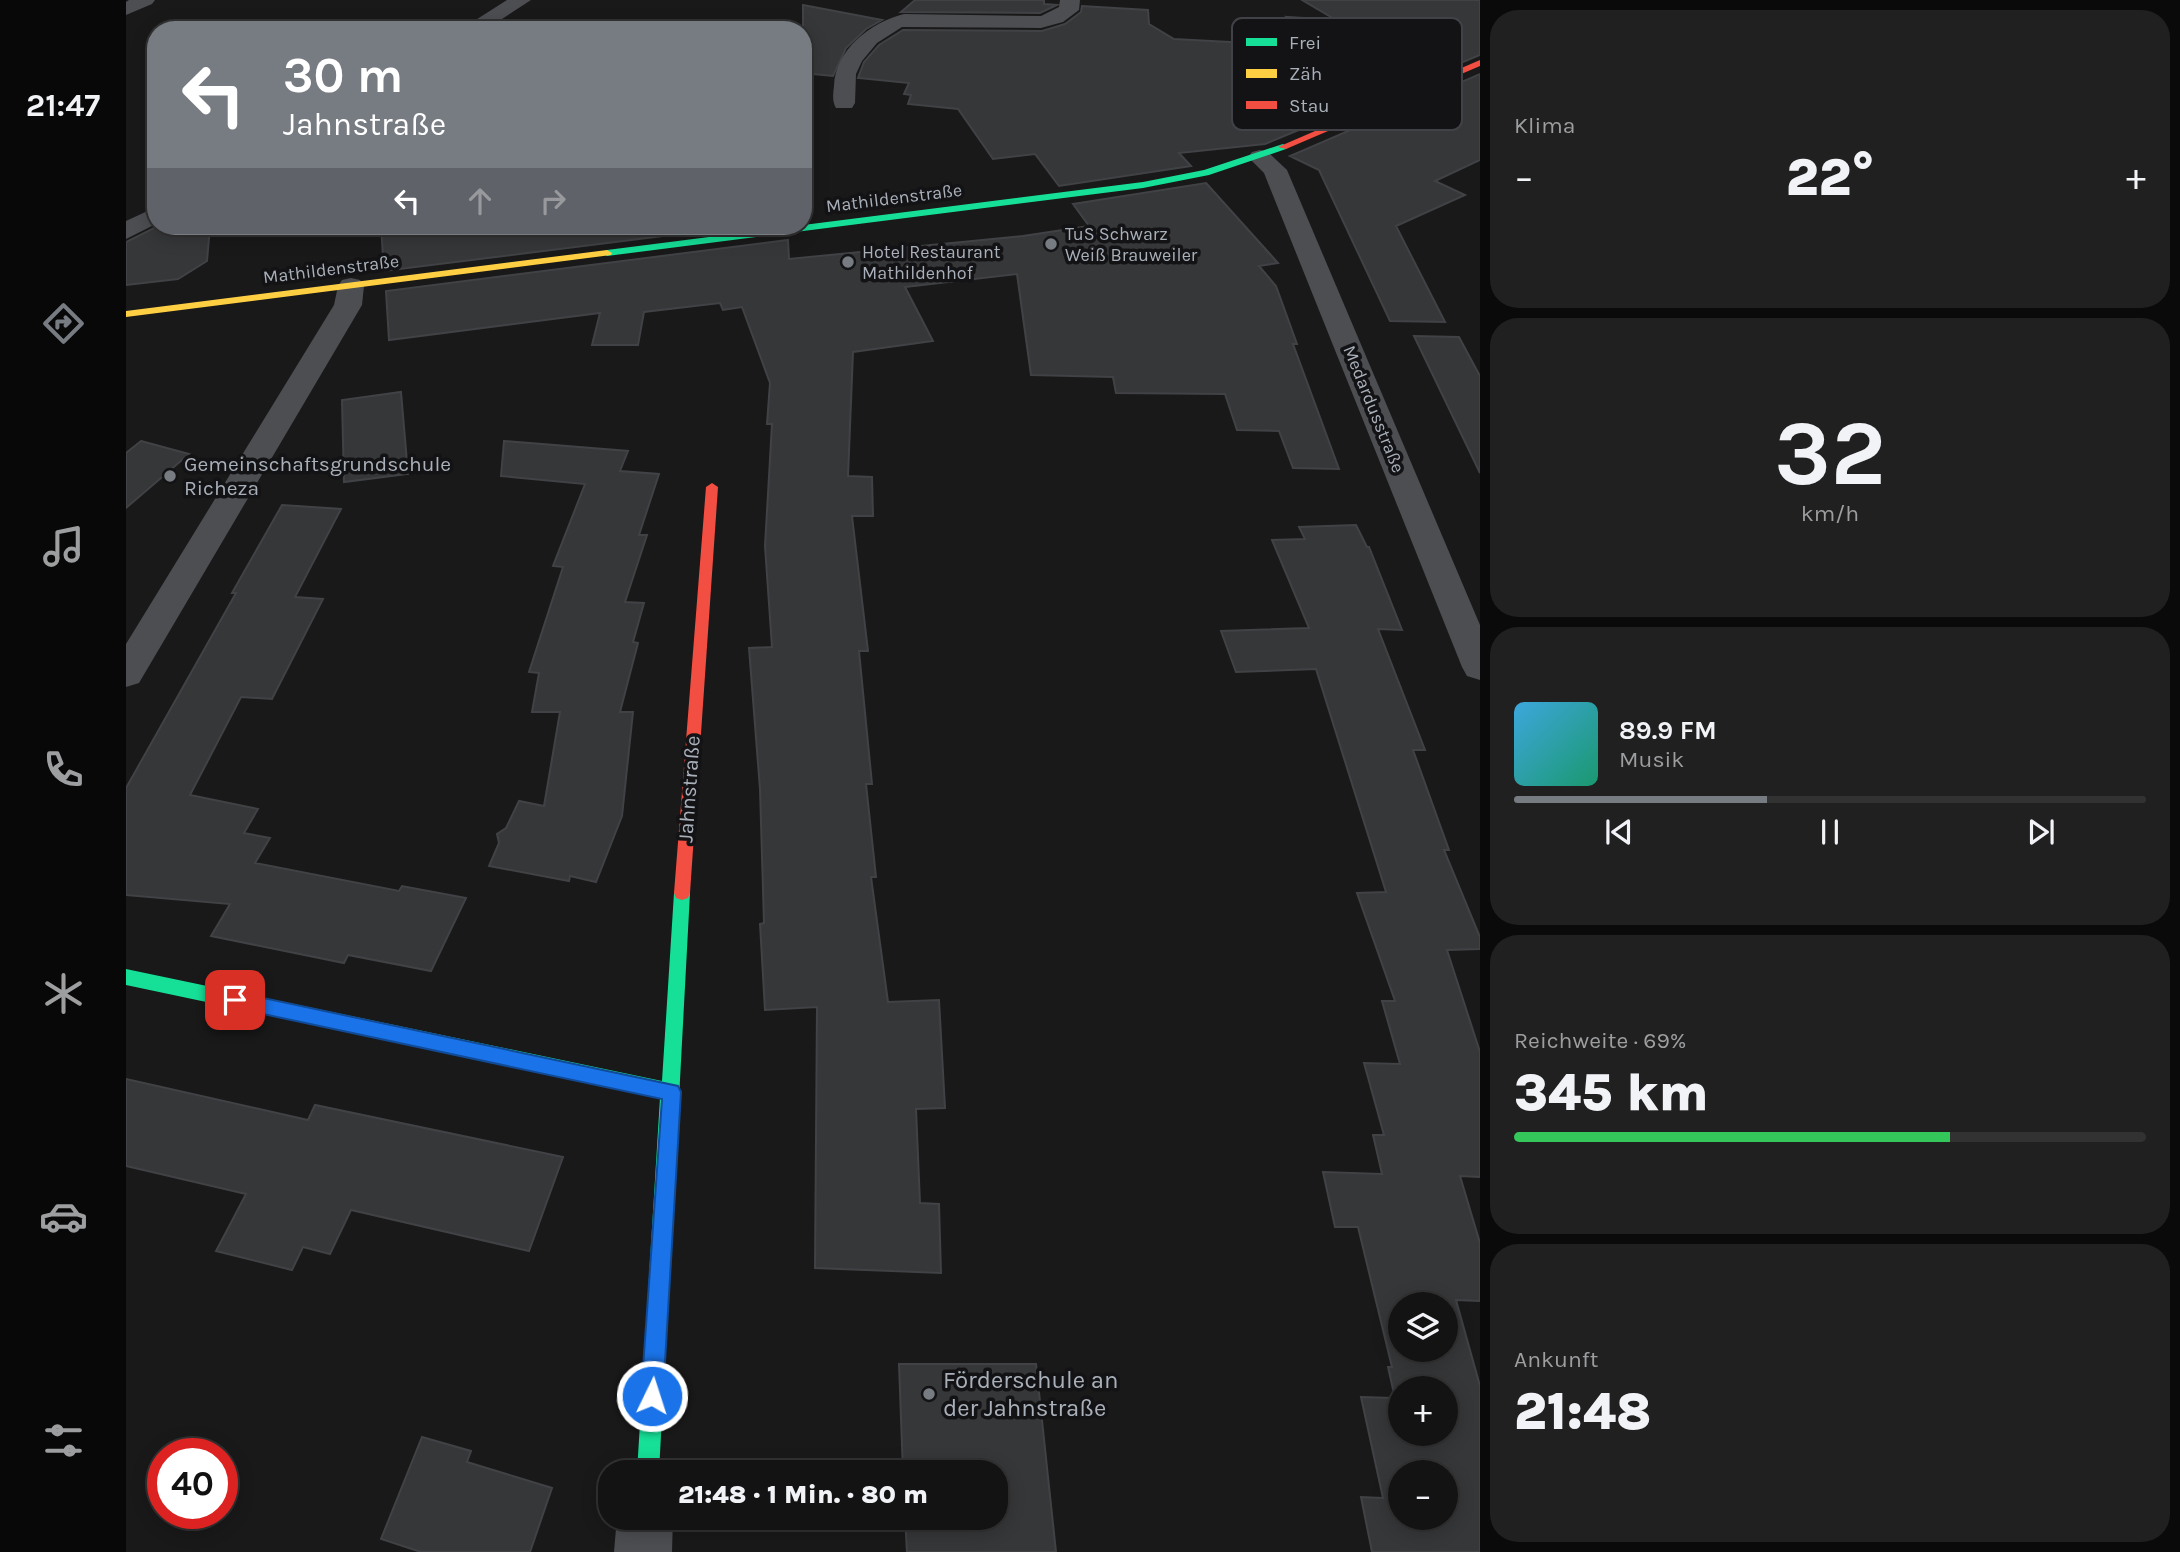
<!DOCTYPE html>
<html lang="de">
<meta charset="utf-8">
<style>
:root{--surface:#131313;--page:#202021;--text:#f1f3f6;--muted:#9d9ea0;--line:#323233;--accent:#777b82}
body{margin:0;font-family:Karla,sans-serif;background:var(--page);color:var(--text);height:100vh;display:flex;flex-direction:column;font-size:26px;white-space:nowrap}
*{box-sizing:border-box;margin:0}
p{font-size:23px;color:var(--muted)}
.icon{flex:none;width:38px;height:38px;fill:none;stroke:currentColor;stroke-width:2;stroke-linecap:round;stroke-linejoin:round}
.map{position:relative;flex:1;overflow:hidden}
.panel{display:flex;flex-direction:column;gap:10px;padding:10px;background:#0a0a0a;width:700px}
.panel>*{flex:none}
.guide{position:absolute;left:21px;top:21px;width:665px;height:214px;border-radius:28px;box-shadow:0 4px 18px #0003,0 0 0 2px var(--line);background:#777b82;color:#fff;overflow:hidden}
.controls{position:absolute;left:1262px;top:1292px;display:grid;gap:14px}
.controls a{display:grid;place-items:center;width:70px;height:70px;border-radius:50%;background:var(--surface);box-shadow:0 4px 18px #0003,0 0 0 2px var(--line);font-size:35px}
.speed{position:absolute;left:21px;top:1438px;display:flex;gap:14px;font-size:35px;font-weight:700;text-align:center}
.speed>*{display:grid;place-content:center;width:91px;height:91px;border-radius:50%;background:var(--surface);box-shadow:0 4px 18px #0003,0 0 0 2px var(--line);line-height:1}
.speed .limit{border:10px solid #d22;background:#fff;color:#111}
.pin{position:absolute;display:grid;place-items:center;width:60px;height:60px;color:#fff;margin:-30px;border-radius:14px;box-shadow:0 4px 10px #0006}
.me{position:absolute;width:77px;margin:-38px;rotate:4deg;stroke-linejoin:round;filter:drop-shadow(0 0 5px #0008)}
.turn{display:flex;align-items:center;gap:24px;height:147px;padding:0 21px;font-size:32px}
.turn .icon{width:91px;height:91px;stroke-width:2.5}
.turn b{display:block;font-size:49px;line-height:60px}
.lanes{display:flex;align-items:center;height:66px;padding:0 21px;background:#0003;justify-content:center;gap:35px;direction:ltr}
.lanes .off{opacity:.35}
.big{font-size:52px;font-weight:800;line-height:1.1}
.panel .card{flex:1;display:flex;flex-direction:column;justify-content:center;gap:10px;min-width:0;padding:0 24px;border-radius:28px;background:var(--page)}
.panel .dial{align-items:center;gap:0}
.dial b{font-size:91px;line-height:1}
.song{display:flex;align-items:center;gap:21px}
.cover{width:84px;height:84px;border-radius:10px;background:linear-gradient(135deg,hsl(200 70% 55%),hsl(160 70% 35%))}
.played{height:7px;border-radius:4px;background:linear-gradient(90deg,var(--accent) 40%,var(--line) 40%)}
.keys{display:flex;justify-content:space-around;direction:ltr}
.heat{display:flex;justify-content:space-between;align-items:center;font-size:38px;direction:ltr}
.charge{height:10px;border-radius:5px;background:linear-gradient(90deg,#34c759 69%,var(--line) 0)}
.trip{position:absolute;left:472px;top:1460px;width:410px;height:70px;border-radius:28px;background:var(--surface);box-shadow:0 4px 18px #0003,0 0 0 2px var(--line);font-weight:800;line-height:70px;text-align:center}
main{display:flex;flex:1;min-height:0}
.tab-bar{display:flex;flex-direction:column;width:126px;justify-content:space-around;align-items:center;background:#080808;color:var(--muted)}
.tab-bar .icon{width:49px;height:49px}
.tab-bar .selected{color:var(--accent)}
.tab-bar b{font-size:32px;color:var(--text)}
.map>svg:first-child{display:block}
.building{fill:#363739;stroke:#414245;stroke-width:2;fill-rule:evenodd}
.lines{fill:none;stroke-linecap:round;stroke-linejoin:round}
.street{fill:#4c4e52;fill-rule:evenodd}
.fast{fill:#16e098;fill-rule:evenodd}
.slow{fill:#ffcf43;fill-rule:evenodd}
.jam{fill:#f24e42;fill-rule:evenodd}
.route{fill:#1a73e8;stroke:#114b97;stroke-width:2}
.poi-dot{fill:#777b82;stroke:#131315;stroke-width:2.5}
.labels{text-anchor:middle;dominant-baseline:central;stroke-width:7;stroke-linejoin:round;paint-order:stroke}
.far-street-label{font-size:18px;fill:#a9b0ba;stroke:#131315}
.far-poi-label{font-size:18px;fill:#a9b0ba;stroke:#131315;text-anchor:start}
.poi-label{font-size:21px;fill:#a9b0ba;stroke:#131315;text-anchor:start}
.street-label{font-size:21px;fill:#a9b0ba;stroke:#131315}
.near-poi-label{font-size:24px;fill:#a9b0ba;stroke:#131315;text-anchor:start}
.key{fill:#131315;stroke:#404247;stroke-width:2}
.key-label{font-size:19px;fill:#a9b0ba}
</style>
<main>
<nav class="tab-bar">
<b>21:47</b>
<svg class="icon selected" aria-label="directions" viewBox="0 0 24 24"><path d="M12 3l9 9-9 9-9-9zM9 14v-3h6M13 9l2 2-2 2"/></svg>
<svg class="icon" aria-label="music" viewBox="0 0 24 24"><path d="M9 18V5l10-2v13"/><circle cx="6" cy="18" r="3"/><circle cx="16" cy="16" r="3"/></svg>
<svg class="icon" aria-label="phone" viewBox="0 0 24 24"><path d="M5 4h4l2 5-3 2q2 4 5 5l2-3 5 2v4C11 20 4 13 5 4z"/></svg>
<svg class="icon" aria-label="climate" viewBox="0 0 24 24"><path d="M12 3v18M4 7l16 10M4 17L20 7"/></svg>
<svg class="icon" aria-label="car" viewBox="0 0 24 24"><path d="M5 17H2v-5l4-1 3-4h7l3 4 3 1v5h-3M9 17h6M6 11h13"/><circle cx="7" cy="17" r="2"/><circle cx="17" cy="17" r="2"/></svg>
<svg class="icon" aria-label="filters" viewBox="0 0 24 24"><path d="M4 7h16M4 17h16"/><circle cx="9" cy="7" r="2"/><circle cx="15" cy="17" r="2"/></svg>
</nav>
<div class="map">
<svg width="1354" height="1552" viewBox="0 0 1354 1552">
<rect width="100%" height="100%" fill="#191919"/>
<path class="building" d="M 789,0 L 918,0 L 918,4 L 931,5 L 914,13 L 775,12 Z
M 1176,0 L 1354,0 L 1354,55 L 1139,144 L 1053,153 L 1065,166 L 933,186 L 909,154 L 867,159 L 832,109 L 782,104 L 785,95 L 778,94 L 783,83 L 732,78 L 738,62 L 753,45 L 777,30 L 916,31 L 939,24 L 955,12 L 956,6 L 1022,10 L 1023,24 L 1048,39 L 1200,47 L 1161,17 L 1210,20 Z
M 677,5 L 756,20 L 740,29 L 720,48 L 707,76 L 677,73 Z
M 1354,74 L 1354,160 L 1309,181 L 1339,195 L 1270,226 L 1319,322 L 1264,321 L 1193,170 L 1164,156 Z
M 1080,183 L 1152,263 L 1133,266 L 1150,286 L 1171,344 L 1167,344 L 1213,469 L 1167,468 L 1153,431 L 1111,430 L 1099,394 L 990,393 L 987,377 L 905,375 L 891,274 L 779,287 L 807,341 L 727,352 L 722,476 L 746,477 L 747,516 L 726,516 L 742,651 L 733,651 L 746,784 L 740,784 L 750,877 L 745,877 L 762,1002 L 813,1000 L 819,1108 L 790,1109 L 794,1203 L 813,1204 L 815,1273 L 689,1268 L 691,1007 L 639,1010 L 634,924 L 638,923 L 634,789 L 623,648 L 646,647 L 639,546 L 646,424 L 641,424 L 644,383 L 616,307 L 597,310 L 594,303 L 518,312 L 512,345 L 466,345 L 474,313 L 263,340 L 260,291 L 662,240 L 663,259 L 897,236 L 963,226 L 947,204 Z
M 32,226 L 84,226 L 81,261 L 52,279 L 0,285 L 0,242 Z
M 255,226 L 617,226 L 258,271 Z
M 1288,336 L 1333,337 L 1354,376 L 1354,473 Z
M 275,392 L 282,474 L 218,482 L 216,400 Z
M 15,441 L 63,454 L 0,508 L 0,453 Z
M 378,441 L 502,451 L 494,471 L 533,474 L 513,535 L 521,535 L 499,602 L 518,603 L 507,642 L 512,643 L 494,712 L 507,712 L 496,816 L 470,882 L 444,876 L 443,881 L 363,866 L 373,843 L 371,834 L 380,828 L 393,801 L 418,806 L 434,712 L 406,712 L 413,673 L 403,672 L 437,567 L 427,566 L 459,484 L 375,476 Z
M 156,505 L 215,509 L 169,597 L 197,599 L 146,699 L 115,697 L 64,795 L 132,809 L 118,833 L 144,838 L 129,863 L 273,891 L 276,886 L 340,898 L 305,971 L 222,955 L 218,963 L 85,936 L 104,904 L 0,895 L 0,788 L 110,593 L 106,593 Z
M 1230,525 L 1241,547 L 1243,547 L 1276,630 L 1252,629 L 1299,750 L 1287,750 L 1323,850 L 1318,850 L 1354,937 L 1354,949 L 1321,950 L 1354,1052 L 1354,1177 L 1334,1176 L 1354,1243 L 1354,1301 L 1330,1300 L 1354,1386 L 1354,1552 L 1246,1552 L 1235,1497 L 1257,1498 L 1235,1397 L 1269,1398 L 1262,1367 L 1266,1367 L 1232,1227 L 1209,1227 L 1197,1172 L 1256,1174 L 1247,1135 L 1258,1135 L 1238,1063 L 1274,1064 L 1256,1001 L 1269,1001 L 1231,893 L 1260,892 L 1190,669 L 1110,672 L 1095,631 L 1183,628 L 1146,540 L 1179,539 L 1173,527 ZM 1274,1304 L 1320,1304 L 1320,1349 L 1274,1349 ZM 1274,1388 L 1320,1388 L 1320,1433 L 1274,1433 ZM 1274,1472 L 1320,1472 L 1320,1517 L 1274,1517 Z
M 0,1079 L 182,1120 L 189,1105 L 437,1157 L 403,1251 L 225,1210 L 204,1254 L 177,1247 L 166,1270 L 90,1251 L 120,1194 L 0,1166 Z
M 773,1364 L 910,1364 L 930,1552 L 781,1552 L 779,1517 L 870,1517 L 870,1472 L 777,1472 Z
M 296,1437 L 345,1451 L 341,1462 L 426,1488 L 404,1552 L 295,1552 L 255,1539 Z"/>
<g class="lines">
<path class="street" d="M 3,0 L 29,0 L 26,4 L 0,15 L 0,2 Z
M 381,0 L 405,0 L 359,30 L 334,30 Z
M 934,0 L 954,0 L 953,10 L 937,22 L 915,28 L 776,27 L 751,43 L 736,61 L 730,74 L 729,103 L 726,108 L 710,108 C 706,101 707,94 708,86 C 709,50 745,22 778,14 L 915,16 L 933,7 Z
M 1134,150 L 1142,152 L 1161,170 L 1354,625 L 1354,680 L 1341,676 L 1336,667 L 1138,173 L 1122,157 L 1126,152 Z
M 30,207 L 30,224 L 0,239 L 0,221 Z
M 225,278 L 234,280 L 238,286 L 236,305 L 13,683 L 0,687 L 0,644 L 208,305 L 212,286 L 216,280 Z
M 491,1517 L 547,1517 L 546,1552 L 488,1552 Z"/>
<path class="fast" d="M 1157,144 L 1162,147 L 1160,149 L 1083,175 L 1017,188 L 481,256 L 476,253 L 481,250 L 1017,182 L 1078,170 Z
M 556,886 L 562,888 L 564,893 L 533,1472 L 511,1472 L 534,1098 L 0,985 L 0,969 L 536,1081 L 548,893 L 550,888 Z"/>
<path class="slow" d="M 481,250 L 486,253 L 485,255 L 0,317 L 0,311 Z"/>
<path class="jam" d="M 1354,60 L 1354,66 L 1160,149 L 1152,147 Z
M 586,483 L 592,487 L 564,893 L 562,898 L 556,900 L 550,898 L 548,893 L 580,487 Z"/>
</g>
<path class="route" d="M 109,992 L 552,1086 L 555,1092 L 537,1396 L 534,1404 L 526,1407 L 518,1404 L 515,1396 L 536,1099 L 109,1008 L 103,1006 L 100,1000 L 103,995 Z"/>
<g class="poi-dot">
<circle cx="925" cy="244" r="7"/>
<circle cx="722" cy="262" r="7"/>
<circle cx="44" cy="476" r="7"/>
<circle cx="803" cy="1394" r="7"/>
</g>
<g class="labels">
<g class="far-street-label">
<text transform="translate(768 198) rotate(-7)">Mathildenstraße</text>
<text transform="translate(205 269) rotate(-7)">Mathildenstraße</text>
<text transform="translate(1248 409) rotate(68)">Medardusstraße</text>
</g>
<g class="far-poi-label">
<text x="939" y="234">TuS Schwarz<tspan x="939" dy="21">Weiß Brauweiler</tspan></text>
<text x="736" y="252">Hotel Restaurant<tspan x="736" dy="21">Mathildenhof</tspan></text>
</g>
<g class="poi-label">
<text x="58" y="464">Gemeinschaftsgrundschule<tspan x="58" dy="24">Richeza</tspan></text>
</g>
<g class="street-label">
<text transform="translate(563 789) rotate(-86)">Jahnstraße</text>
</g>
<g class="near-poi-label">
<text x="817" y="1380">Förderschule an<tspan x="817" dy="28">der Jahnstraße</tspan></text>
</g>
</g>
<rect x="1106" y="18" width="230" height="112" rx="10" class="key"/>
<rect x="1120" y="38" width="31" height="8" fill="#16e098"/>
<rect x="1120" y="69" width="31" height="9" fill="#ffcf43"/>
<rect x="1120" y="101" width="31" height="8" fill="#f24e42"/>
<g class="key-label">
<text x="1163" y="49">Frei</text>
<text x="1163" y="80">Zäh</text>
<text x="1163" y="112">Stau</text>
</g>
</svg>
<div class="controls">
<a><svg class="icon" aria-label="layers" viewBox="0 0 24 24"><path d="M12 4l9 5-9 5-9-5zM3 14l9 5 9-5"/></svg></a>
<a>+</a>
<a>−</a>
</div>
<div class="speed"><div class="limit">40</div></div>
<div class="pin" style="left:109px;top:1000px;background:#d93025"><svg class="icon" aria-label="arrive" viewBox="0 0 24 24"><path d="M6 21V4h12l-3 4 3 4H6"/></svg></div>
<svg class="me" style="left:526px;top:1396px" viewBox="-20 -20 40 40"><circle r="17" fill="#1a73e8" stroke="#fff" stroke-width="3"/><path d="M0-11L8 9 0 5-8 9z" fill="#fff"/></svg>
<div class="trip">21:48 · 1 Min. · 80 m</div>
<div class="guide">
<div class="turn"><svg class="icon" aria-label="left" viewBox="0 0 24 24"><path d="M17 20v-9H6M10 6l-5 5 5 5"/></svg><div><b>30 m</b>Jahnstraße</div></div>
<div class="lanes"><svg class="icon" aria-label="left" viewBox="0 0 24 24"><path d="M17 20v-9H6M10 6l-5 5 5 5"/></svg><svg class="icon off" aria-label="ahead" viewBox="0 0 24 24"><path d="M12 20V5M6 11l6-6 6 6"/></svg><svg class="icon off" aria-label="right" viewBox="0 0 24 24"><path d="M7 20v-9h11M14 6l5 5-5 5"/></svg></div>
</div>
</div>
<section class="panel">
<div class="card"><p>Klima</p>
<div class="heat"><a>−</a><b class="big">22°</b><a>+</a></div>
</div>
<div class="card dial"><b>32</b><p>km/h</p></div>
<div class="card">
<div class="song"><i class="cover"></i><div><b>89.9 FM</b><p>Musik</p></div></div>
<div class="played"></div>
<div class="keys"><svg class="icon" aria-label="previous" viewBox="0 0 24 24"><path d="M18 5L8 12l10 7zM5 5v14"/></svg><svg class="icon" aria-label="pause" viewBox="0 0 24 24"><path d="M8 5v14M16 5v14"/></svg><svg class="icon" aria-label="next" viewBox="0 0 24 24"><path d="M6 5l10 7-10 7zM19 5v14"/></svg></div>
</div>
<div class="card"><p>Reichweite · 69%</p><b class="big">345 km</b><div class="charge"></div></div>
<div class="card"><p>Ankunft</p><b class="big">21:48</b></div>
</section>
</main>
